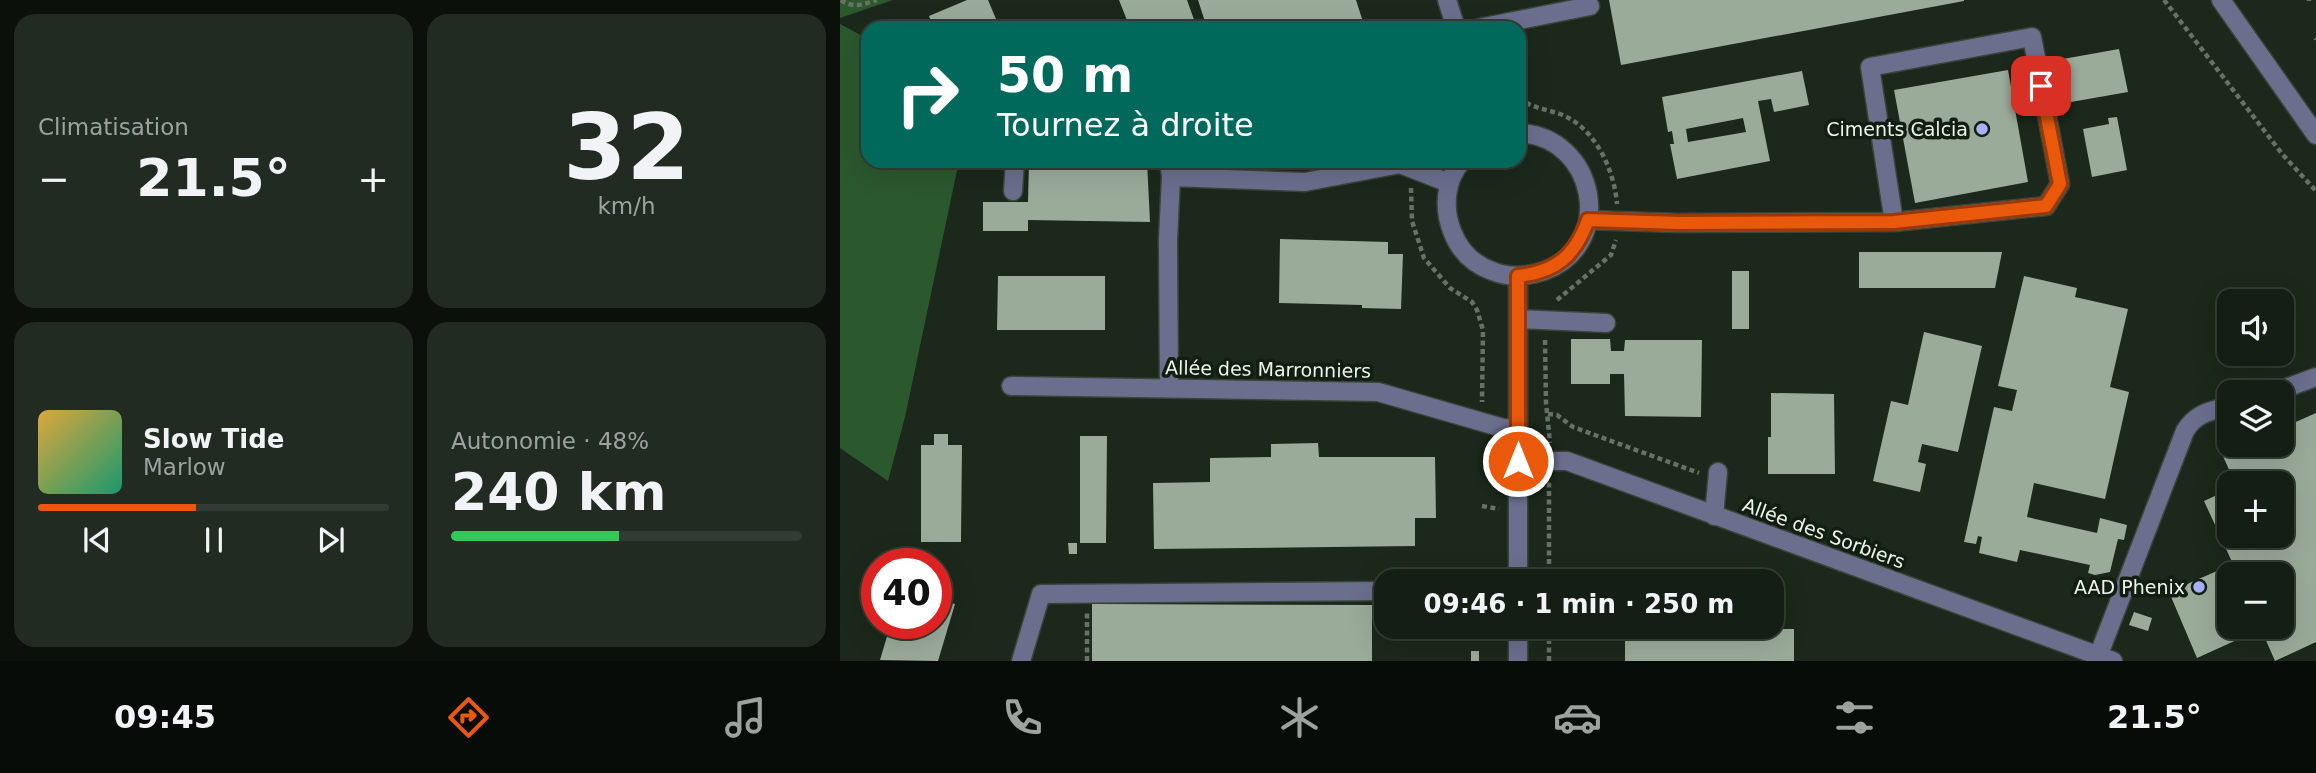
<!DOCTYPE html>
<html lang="fr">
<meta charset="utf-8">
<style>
:root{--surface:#141e14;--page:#212b22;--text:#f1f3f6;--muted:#9da2a0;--line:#333c34;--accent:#ea580c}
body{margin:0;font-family:"DejaVu Sans",sans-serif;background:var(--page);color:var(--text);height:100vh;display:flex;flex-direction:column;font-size:26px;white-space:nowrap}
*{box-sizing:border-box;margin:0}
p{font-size:23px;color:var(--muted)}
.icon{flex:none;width:38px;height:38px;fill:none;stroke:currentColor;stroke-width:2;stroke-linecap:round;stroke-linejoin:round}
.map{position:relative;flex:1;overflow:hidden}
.sheet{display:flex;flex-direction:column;gap:14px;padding:14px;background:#0b100b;width:840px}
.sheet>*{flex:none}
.hud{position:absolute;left:21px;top:21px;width:665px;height:147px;border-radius:21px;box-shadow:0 7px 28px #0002,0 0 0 2px var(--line);background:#00695c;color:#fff;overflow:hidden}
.tools{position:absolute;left:1377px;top:289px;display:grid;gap:14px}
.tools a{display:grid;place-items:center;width:77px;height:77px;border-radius:14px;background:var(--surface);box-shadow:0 7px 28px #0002,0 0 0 2px var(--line);font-size:35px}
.speed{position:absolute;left:21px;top:548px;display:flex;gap:14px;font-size:35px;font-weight:700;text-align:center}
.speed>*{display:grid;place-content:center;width:91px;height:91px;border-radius:50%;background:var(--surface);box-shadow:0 7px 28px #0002,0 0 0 2px var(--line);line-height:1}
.speed .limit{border:10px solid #d22;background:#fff;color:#111}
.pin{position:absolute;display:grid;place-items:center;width:60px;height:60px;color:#fff;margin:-30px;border-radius:14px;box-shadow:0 4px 10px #0006}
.me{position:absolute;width:77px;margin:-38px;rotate:0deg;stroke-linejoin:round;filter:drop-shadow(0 0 5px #0008)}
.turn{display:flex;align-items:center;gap:24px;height:147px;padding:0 21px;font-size:32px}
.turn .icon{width:91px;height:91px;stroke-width:2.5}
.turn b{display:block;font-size:49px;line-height:60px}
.big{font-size:52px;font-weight:800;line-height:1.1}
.sheet .card{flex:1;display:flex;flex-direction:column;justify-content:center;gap:10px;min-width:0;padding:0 24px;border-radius:21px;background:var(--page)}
.sheet .dial{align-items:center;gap:0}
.dial b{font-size:91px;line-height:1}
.song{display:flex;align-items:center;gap:21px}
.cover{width:84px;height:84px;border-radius:10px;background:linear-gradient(135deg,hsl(40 70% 55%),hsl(160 70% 35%))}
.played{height:7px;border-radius:4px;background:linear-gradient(90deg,var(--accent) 45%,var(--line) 45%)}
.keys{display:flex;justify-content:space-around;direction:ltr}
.heat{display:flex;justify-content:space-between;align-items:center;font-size:38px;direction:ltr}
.charge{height:10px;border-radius:5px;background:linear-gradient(90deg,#34c759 48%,var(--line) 0)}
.sheet .tiles{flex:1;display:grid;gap:14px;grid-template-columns:repeat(2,1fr)}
.trip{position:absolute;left:534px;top:569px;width:410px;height:70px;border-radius:21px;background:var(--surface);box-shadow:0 7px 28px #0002,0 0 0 2px var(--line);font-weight:800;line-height:70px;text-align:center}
.menu{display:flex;height:112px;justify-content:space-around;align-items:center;background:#080c08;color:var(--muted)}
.menu .icon{width:49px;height:49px}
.menu .selected{color:var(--accent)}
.menu b{font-size:32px;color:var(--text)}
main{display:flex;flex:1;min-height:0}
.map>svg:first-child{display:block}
.green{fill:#2c582d}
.building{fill:#9bab9a;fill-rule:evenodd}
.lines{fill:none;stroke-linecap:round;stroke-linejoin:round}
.minor-casing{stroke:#384538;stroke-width:21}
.path{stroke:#667266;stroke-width:4.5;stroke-dasharray:5 3.5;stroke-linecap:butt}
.minor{stroke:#6b6f8e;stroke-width:18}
.route-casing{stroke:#983908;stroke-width:18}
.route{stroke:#ea580c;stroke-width:12}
.poi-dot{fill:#a8b0fc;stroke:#121e12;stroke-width:2.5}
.labels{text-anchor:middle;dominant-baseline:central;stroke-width:7;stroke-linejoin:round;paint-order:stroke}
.poi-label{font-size:19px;fill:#ecf5ec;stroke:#121e12;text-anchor:end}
.street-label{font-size:19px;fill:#ecf5ec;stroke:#121e12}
</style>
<main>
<section class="sheet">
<div class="tiles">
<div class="card"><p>Climatisation</p>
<div class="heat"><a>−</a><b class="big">21.5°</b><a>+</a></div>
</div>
<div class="card dial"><b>32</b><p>km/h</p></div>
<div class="card">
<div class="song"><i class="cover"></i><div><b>Slow Tide</b><p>Marlow</p></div></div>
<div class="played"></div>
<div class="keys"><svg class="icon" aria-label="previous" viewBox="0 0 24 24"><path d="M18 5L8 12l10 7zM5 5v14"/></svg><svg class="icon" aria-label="pause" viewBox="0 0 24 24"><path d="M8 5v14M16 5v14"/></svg><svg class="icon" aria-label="next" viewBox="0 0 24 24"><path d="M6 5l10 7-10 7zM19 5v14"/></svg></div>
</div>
<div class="card"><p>Autonomie · 48%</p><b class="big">240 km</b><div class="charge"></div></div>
</div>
</section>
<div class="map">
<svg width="1476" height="661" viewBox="0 0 1476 661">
<rect width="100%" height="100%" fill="#1b281b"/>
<path class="green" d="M 0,0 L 53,0 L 0,18 Z
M 0,24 L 28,39 L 28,161 L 119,161 L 65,417 L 48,481 L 0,448 Z"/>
<path class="building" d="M 127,0 L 148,0 L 159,26 L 155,28 L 93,28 L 89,16 Z
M 279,0 L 347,0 L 357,28 L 290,28 Z
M 358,0 L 516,0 L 525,28 L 367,28 Z
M 769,0 L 1124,0 L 1124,1 L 781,65 Z
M 1279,49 L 1288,92 L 1231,102 L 1223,59 Z
M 1168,70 L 1188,182 L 1075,203 L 1054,90 Z
M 962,71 L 969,105 L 934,112 L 931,99 L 918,101 L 930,161 L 837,179 L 830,144 L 834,144 L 832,131 L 828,132 L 822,97 ZM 903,118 L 906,132 L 848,142 L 846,129 Z
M 1277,117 L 1287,170 L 1252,177 L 1243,129 L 1269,124 L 1268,118 Z
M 189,161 L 307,161 L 310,222 L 188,220 L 188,231 L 143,231 L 143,202 L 188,202 Z
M 440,239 L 548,242 L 548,254 L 563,254 L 561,309 L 522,308 L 522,305 L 439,303 Z
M 1019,252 L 1162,252 L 1155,288 L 1019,288 Z
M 892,271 L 909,271 L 909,329 L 892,329 Z
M 158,276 L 265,276 L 265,330 L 157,330 Z
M 1184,276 L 1237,288 L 1235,297 L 1288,309 L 1270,387 L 1289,392 L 1265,499 L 1194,483 L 1187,517 L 1257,533 L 1260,518 L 1287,525 L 1284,540 L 1278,539 L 1270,572 L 1255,575 L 1248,573 L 1250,565 L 1180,550 L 1177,562 L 1139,553 L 1142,537 L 1138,536 L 1136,544 L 1124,542 L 1154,407 L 1172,411 L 1177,390 L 1158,386 Z
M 1084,332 L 1142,346 L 1118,452 L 1082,444 L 1078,462 L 1086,464 L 1080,492 L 1033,481 L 1051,401 L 1068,405 Z
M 731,339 L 770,339 L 771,351 L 784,351 L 785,340 L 862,340 L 861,417 L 785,416 L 784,374 L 770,374 L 770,384 L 731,384 Z
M 931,393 L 994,394 L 995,474 L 928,474 L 928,437 L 931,437 Z
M 1476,413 L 1476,642 L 1435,661 L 1421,629 L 1357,658 L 1329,592 L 1393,564 L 1364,501 L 1390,489 L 1390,536 L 1442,536 L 1442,483 L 1395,483 L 1382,454 L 1404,444 L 1442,444 L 1442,428 ZM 1390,574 L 1442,574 L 1442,626 L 1390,626 Z
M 94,434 L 108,434 L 108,445 L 122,445 L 121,542 L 81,542 L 81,445 L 94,445 Z
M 240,436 L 267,436 L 266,543 L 240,543 Z
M 478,443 L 479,457 L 595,457 L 596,518 L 575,518 L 575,546 L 314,549 L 313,483 L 370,482 L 370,458 L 431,457 L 431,444 Z
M 228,543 L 237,543 L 237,554 L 229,554 Z
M 931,585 L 938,585 L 938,613 L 942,613 L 943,620 L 938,620 L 938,629 L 954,629 L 954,661 L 785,661 L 785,626 L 931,626 Z
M 96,599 L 115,604 L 98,661 L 40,660 L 51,623 L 96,623 Z
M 252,604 L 532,605 L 532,661 L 252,661 Z
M 1294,612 L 1312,618 L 1308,631 L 1289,625 Z
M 631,651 L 639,651 L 639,661 L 631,661 Z"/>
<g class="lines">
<g class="minor-casing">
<path id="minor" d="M 607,0 L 616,28
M 1381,0 L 1476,135
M 639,28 L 750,6
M 329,161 L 331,177 L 465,182 L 560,164 L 609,183
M 622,161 C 605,180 603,208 612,231 C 619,250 633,264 652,271 C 669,278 686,277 704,271 C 777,245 756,136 679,133
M 173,191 L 175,161
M 748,220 L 839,223 L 1054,222 L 1206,206 L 1220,184 L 1192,37 L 1030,67 L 1054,222
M 678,319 L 766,323
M 171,386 L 538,392 L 663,428 L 678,429
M 329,388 L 328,240 L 331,177
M 1435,392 L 1476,377
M 678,461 L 727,461 L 1273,661
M 874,516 L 878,472
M 678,581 L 678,277
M 1259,654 L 1345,431 C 1356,413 1370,411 1390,406
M 181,661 L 201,594 L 546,591
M 678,661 L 678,626"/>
</g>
<path class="path" d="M 1,0 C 13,9 24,4 37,0
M 1324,0 L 1443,155 L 1476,191
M 1469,0 L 1469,1
M 1475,38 L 1476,39
M 679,98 C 691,108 706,109 720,114 C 755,127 774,169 777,204
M 571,188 L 572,221 L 584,258 L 610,288 L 632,302 L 637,310 L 643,330 L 642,402
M 717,300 L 771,255 L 776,240
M 705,340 L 706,403 L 710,443
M 708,414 L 717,415 L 733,427 L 859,473
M 642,506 L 659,509
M 709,581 L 709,480
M 247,661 L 247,612
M 709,661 L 709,626"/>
<use href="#minor" class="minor"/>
</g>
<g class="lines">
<g class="route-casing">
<path id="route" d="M 678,461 L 678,276 C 716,272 735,256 748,220 L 839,223 L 1054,222 L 1206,206 L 1220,184 L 1201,86"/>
</g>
<use href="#route" class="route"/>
</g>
<g class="poi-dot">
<circle cx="1142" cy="129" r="7"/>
<circle cx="1359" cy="587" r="7"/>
</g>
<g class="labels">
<g class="poi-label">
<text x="1128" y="129">Ciments Calcia</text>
<text x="1345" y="587">AAD Phenix</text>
</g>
<g class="street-label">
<text transform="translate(428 369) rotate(1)">Allée des Marronniers</text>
<text transform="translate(984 533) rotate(20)">Allée des Sorbiers</text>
</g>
</g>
</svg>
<div class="tools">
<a><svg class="icon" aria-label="sound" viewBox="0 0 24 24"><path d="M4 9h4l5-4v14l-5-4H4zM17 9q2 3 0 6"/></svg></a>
<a><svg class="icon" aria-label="layers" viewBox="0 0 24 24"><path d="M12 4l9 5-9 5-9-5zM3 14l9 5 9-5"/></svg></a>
<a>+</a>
<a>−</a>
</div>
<div class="speed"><div class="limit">40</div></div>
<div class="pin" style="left:1201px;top:86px;background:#d93025"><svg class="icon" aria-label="arrive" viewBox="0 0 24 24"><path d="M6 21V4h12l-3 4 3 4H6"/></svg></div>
<svg class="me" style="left:678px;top:461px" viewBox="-20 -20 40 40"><circle r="17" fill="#ea580c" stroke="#fff" stroke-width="3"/><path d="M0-11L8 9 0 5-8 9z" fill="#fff"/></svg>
<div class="trip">09:46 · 1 min · 250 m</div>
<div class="hud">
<div class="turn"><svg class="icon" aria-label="right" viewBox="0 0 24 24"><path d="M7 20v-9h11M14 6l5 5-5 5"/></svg><div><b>50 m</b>Tournez à droite</div></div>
</div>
</div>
</main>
<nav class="menu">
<b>09:45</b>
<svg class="icon selected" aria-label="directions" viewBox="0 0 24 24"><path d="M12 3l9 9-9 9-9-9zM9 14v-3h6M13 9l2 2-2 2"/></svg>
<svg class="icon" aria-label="music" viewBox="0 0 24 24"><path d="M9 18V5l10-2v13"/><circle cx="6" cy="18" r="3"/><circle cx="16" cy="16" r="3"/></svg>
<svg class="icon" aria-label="phone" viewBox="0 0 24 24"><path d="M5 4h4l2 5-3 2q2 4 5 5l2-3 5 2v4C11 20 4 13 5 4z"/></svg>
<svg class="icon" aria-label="climate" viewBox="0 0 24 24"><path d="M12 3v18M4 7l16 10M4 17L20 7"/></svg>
<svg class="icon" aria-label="car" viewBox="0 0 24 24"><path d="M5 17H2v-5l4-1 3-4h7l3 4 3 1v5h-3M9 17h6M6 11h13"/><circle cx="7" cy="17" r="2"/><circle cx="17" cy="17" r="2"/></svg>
<svg class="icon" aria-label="filters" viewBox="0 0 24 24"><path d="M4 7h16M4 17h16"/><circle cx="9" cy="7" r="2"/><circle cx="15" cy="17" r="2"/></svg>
<b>21.5°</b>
</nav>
